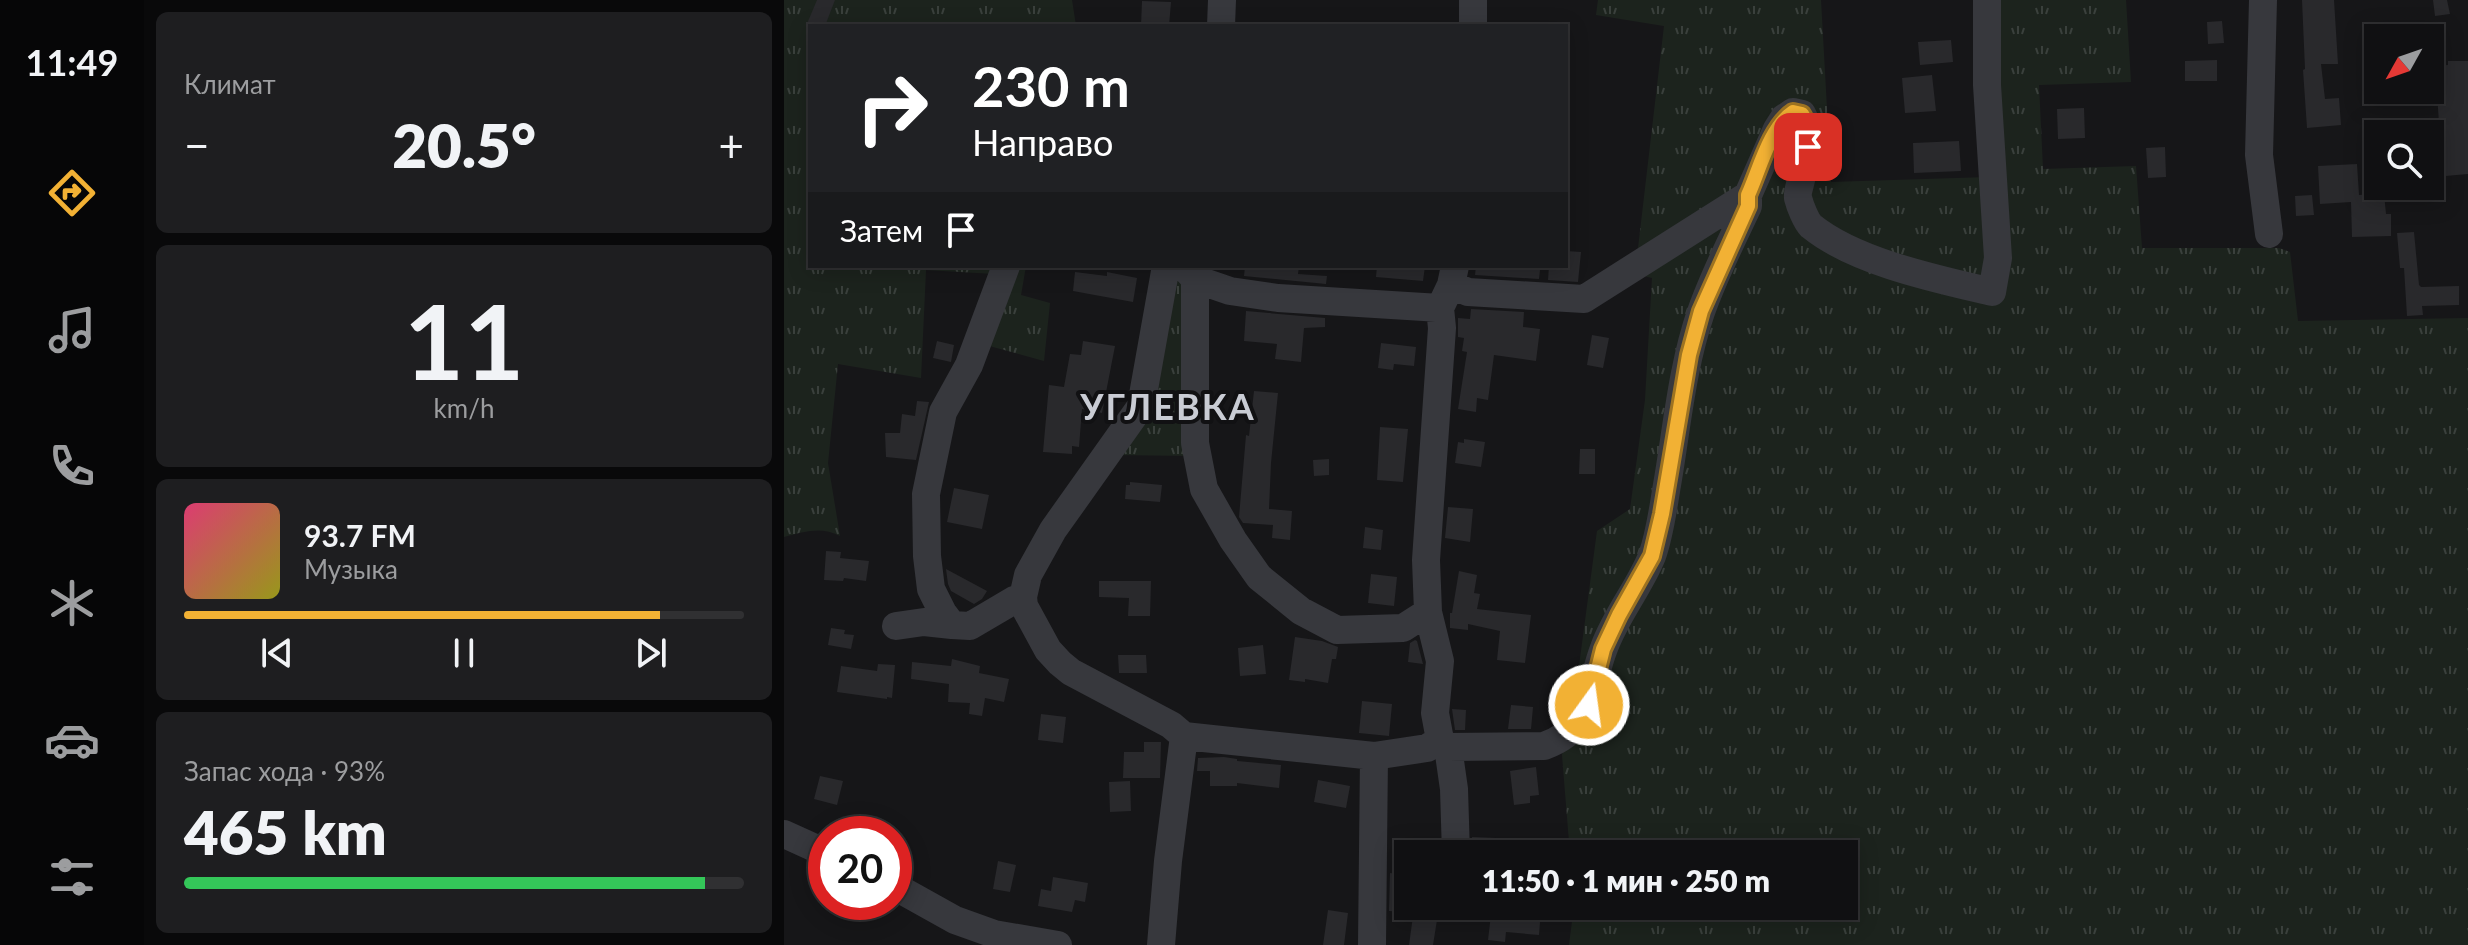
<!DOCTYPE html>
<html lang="ru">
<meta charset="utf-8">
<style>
:root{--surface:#101012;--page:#1e1e20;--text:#f1f3f6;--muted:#9c9d9f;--line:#303032;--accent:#f2b134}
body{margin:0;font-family:Lato,sans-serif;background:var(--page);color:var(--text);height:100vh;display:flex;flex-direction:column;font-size:30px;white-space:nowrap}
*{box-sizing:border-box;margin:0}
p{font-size:26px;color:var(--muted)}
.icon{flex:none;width:44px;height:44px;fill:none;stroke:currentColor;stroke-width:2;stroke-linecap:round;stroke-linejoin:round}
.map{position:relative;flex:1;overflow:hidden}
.drawer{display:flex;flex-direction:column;gap:12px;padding:12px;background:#09090a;width:640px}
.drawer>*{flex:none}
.top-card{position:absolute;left:24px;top:24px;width:760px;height:244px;border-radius:0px;box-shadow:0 4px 20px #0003,0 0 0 2px var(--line);background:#202124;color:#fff;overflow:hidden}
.needle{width:52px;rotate:230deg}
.fabs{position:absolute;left:1580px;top:24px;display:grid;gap:16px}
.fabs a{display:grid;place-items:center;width:80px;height:80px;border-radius:0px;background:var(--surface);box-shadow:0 4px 20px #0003,0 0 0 2px var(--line);font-size:40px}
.speed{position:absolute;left:24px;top:816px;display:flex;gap:16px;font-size:40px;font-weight:700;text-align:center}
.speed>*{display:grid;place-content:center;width:104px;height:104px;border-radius:50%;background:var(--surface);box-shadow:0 4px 20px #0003,0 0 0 2px var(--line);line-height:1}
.speed .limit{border:12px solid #d22;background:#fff;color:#111}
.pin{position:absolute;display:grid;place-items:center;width:68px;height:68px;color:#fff;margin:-34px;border-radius:16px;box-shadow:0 4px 12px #0006}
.me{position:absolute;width:88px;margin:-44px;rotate:14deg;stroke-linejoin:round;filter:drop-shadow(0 0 6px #0008)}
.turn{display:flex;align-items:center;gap:28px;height:168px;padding:0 32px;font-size:36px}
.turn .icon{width:104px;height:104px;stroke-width:2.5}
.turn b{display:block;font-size:56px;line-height:68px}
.then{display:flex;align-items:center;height:76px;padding:0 32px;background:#0003;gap:16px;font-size:30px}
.big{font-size:60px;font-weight:800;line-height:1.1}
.drawer .widget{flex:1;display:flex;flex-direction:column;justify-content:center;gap:12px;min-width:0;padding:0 28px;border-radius:12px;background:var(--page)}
.drawer .dial{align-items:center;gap:0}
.dial b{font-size:104px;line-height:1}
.song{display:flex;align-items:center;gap:24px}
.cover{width:96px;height:96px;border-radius:12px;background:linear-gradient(135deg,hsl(340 70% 55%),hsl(60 70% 35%))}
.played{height:8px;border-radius:4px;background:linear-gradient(90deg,var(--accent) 85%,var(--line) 85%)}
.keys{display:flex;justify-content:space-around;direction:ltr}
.heat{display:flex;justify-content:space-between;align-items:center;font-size:44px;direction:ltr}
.charge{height:12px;border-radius:6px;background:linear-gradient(90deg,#34c759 93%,var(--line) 0)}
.trip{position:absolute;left:610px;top:840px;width:464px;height:80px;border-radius:0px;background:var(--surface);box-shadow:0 4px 20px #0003,0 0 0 2px var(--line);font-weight:800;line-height:80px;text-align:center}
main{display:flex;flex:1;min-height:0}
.tab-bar{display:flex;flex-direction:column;width:144px;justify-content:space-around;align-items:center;background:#060607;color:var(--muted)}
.tab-bar .icon{width:56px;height:56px}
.tab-bar .on{color:var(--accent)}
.tab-bar b{font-size:36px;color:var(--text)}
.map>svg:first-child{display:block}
.grass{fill:url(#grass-tufts)}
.building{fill:#29292c}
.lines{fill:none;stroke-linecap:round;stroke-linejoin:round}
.minor{stroke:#37383d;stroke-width:28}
.route-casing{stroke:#9d7322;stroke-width:20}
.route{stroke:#f2b134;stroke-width:14}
.labels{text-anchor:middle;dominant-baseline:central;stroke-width:8;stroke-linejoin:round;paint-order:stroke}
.district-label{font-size:36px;font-weight:bold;letter-spacing:2px;fill:#c9ccd4;stroke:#111113}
</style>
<main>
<nav class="tab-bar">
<b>11:49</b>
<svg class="icon on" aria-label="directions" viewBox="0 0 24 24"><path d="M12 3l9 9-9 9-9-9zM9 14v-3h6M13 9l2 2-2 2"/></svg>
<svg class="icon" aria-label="music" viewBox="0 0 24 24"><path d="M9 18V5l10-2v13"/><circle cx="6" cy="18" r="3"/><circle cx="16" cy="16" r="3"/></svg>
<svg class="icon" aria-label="phone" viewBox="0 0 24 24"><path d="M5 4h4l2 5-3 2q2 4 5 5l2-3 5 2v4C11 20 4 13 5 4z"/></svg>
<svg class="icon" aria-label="climate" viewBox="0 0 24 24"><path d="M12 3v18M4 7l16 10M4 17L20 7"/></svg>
<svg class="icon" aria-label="car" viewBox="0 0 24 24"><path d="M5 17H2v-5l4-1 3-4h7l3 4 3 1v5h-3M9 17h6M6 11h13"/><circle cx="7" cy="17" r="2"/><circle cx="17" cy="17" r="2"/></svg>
<svg class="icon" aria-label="filters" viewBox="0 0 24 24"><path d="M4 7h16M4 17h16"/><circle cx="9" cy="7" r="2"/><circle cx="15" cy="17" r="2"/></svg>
</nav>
<section class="drawer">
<div class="widget"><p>Климат</p>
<div class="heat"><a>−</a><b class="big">20.5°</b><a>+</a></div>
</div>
<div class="widget dial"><b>11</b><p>km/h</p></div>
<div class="widget">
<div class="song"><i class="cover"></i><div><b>93.7 FM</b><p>Музыка</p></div></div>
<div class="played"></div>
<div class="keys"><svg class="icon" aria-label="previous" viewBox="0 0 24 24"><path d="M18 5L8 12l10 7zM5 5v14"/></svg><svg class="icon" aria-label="pause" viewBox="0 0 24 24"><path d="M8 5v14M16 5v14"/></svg><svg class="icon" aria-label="next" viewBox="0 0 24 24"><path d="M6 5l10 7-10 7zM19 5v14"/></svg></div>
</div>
<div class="widget"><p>Запас хода · 93%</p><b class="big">465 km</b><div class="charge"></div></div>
</section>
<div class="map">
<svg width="1684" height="945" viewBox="0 0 1684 945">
<defs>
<pattern id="grass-tufts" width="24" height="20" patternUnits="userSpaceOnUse" patternTransform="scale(2)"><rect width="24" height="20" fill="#1c231d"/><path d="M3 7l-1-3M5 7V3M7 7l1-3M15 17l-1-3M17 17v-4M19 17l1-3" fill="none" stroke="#3a403c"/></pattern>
</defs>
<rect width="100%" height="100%" fill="#161618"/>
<path class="grass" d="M 0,0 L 288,0 L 292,26 L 26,26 L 26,266 L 242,266 L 237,295 L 266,303 L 260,361 L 198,344 L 210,274 L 142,270 L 137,378 L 54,364 L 44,463 L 56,536 C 37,526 20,532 0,537 Z
M 814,0 L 1037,0 L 1047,182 L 1205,177 L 1199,0 L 1342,0 L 1347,82 L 1255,85 L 1259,169 L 1352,166 L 1358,248 L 1495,248 L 1506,252 L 1514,321 L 1684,318 L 1684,945 L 785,945 L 790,906 L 1060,906 L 1060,854 L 786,854 L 778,755 L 795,666 L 813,531 L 846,509 L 861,400 L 868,278 L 851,274 L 880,26 L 812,15 Z
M 382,278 L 402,279 L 411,456 L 330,455 Z"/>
<path class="building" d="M 33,0 L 51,0 L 41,26 L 22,26 Z
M 1518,0 L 1550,0 L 1554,64 L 1537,64 L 1541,99 L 1555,98 L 1557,125 L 1523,128 L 1519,70 L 1521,69 Z
M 1649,0 L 1663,0 L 1666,14 L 1651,16 Z
M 358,1 L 387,2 L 385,26 L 357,26 Z
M 1438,21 L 1440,43 L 1424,44 L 1423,22 Z
M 1167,40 L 1169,62 L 1136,65 L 1134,42 Z
M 1433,60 L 1433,81 L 1401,81 L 1401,61 Z
M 1664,61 L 1684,61 L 1684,174 L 1650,177 L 1647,152 L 1657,151 L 1651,66 L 1664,65 Z
M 1148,75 L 1152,111 L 1121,113 L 1118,78 Z
M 1300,108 L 1301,138 L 1274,139 L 1273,109 Z
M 1175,141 L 1177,171 L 1130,173 L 1129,143 Z
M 1381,147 L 1382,177 L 1364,178 L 1362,148 Z
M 1573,164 L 1575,195 L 1600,193 L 1602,214 L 1607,214 L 1607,236 L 1568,237 L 1567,202 L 1536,204 L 1534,166 Z
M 1528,195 L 1530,215 L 1512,216 L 1511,196 Z
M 1630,232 L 1635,285 L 1637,287 L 1675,286 L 1675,305 L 1638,306 L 1639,315 L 1623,316 L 1620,268 L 1616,268 L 1613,233 Z
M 782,251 L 797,252 L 794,282 L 764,280 L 765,266 L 782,266 Z
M 461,266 L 515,266 L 514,274 L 543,276 L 542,284 L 460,276 Z
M 593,266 L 641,266 L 639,281 L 592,277 Z
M 692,266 L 724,266 L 756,270 L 755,279 L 691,275 Z
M 291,272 L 323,276 L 323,272 L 353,278 L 349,302 L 289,291 Z
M 687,309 L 740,312 L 739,327 L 756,329 L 752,361 L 710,355 L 704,400 L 693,398 L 692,412 L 674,409 L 683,352 L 678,351 L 680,338 L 674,337 L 674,318 L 686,319 Z
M 462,311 L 541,318 L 541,327 L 520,328 L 517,362 L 491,359 L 493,344 L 460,341 Z
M 808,335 L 825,338 L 819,368 L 803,365 Z
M 153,341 L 170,345 L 167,362 L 149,358 Z
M 299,341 L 331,346 L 318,413 L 298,409 L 295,447 L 288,446 L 288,454 L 259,452 L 265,385 L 280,387 L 286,354 L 297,355 Z
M 597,343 L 632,347 L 630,366 L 610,364 L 609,370 L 594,368 Z
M 470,391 L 494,393 L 487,463 L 485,509 L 508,511 L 506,540 L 488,538 L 489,525 L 459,523 L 455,517 L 462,435 L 465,436 Z
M 133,401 L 145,402 L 132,460 L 102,457 L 101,433 L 116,433 L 118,414 L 131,416 Z
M 596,427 L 624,429 L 619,482 L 593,480 Z
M 680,439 L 701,442 L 697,467 L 671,463 L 674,442 L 680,443 Z
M 796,449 L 811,449 L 811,474 L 795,474 Z
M 545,459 L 545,475 L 530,476 L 529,460 Z
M 346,482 L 378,485 L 376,502 L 341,499 L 342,485 L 346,485 Z
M 170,488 L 205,495 L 198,529 L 163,522 Z
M 664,507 L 689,509 L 686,542 L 661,538 Z
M 581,527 L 599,530 L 597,550 L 579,548 Z
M 42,551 L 57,552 L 56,558 L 85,561 L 82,581 L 60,578 L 59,581 L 40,580 Z
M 162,569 L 203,591 L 198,599 L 190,604 L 167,591 L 164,584 Z
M 675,571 L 693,575 L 690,593 L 696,594 L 693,609 L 747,615 L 741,663 L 713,660 L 716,631 L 684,624 L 684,630 L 666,628 L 666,613 L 668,613 Z
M 587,574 L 613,577 L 610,606 L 584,603 Z
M 315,581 L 367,581 L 366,616 L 344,616 L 345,598 L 315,597 Z
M 47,628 L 61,630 L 60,634 L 70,635 L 67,649 L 44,645 Z
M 511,637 L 538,641 L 554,647 L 552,659 L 548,659 L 544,683 L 521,679 L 521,682 L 505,680 Z
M 631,640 L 633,641 L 639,664 L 624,662 L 626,643 Z
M 479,645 L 482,674 L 456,676 L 454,648 Z
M 334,655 L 362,655 L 363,673 L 335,673 Z
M 168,659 L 196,666 L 195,673 L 225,679 L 220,702 L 201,698 L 198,716 L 185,714 L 186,703 L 164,702 L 165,684 L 127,679 L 128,662 L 167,666 Z
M 94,664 L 111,665 L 108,698 L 103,697 L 103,699 L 53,692 L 57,666 L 93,671 Z
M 578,701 L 608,704 L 605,736 L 575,733 Z
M 727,705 L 749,707 L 747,729 L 724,729 Z
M 668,709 L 682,710 L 681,730 L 671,730 Z
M 257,714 L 282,717 L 279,743 L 254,740 Z
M 360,742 L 377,742 L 376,778 L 339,778 L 340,752 L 360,752 Z
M 440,757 L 453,759 L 453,761 L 497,765 L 495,788 L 453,783 L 453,786 L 426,786 L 426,771 L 413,771 L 414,758 Z
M 752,767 L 755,795 L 746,796 L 746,803 L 730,805 L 726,771 Z
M 36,776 L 59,781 L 53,805 L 30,799 Z
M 534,780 L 566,786 L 562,808 L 530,802 Z
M 346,781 L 347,811 L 326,812 L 325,782 Z
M 688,837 L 712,838 L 711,854 L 689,854 Z
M 214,861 L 232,865 L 226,892 L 209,889 Z
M 606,873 L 619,875 L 618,881 L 624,881 L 622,912 L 605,911 Z
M 269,877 L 304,883 L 301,902 L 291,900 L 288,912 L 254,906 L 257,889 L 267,891 Z
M 708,906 L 725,906 L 723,918 L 756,922 L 755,935 L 722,932 L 721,942 L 704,940 Z
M 544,910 L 564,913 L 560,945 L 539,945 Z
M 629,916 L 653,920 L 649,945 L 625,945 Z"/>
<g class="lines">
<path class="minor" d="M 1479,0 L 1475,155 L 1485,234
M 437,26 L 438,0
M 689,26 L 689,0
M 382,266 L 357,406 L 269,530 L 244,575 L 239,597 L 240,606 L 264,650 L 276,663 L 287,672 L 387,725 L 400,736 L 590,756 L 643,748 L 656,740
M 399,266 L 411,279 L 411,443 L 420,489 L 449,540 L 475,577 L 517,611 L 553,630 L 619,628 L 644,612
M 671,266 L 667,285 L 656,308 L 658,328 L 642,560 L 644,612 L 656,661 L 651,713 L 656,740 L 664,747 L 670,789 L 672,854
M 411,279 L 446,291 L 494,298 L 656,308
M 667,285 L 684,292 L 800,299 L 964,195 L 993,129 L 1000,118 L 1009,112 L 1018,114 C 1031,137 1022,156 1017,180 C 1016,185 1013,193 1014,198 C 1016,206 1022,221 1027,226 C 1071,262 1153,279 1208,292 L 1214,258 L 1203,85 L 1203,0
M 168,625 L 186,626 L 230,600 L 239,597
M 112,626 L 140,622 L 168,625 L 159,613 L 147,589 L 143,556 L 142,494 L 159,412 L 185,365 L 222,266
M 664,747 L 760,746 C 810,728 804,689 820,648 C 832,615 855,588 868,556 C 876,534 879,508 883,485 C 893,427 898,367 917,312 C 930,275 948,240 964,206 L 964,195
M 0,834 L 42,853
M 110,886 L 171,920 L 210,934 L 274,945
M 377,945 L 384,861 L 400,736
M 588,945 L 590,756"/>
</g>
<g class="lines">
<g class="route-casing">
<path id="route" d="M 805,705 L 819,649 L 835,615 L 868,556 L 878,514 L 905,355 L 917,311 L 964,206 L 964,195 C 975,171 986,127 1009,112 L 1018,114 L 1026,128 L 1024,147"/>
</g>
<use href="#route" class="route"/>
</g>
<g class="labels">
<g class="district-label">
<text x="384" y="406">УГЛЕВКА</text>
</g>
</g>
</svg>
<div class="fabs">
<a><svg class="needle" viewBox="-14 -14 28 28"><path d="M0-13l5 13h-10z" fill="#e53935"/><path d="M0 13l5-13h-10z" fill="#9c9d9f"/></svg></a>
<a><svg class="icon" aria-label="search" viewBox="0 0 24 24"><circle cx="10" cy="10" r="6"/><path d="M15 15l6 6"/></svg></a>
</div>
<div class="speed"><div class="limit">20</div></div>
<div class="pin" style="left:1024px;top:147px;background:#d93025"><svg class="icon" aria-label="arrive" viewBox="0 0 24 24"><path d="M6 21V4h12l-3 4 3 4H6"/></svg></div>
<svg class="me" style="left:805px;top:705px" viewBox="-20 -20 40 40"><circle r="17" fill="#f2b134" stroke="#fff" stroke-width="3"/><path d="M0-11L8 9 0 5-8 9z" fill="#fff"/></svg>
<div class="trip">11:50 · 1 мин · 250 m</div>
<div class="top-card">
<div class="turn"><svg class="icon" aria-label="right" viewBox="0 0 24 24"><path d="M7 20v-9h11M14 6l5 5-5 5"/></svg><div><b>230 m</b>Направо</div></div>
<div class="then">Затем<svg class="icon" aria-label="arrive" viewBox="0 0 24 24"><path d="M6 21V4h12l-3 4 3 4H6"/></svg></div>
</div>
</div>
</main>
